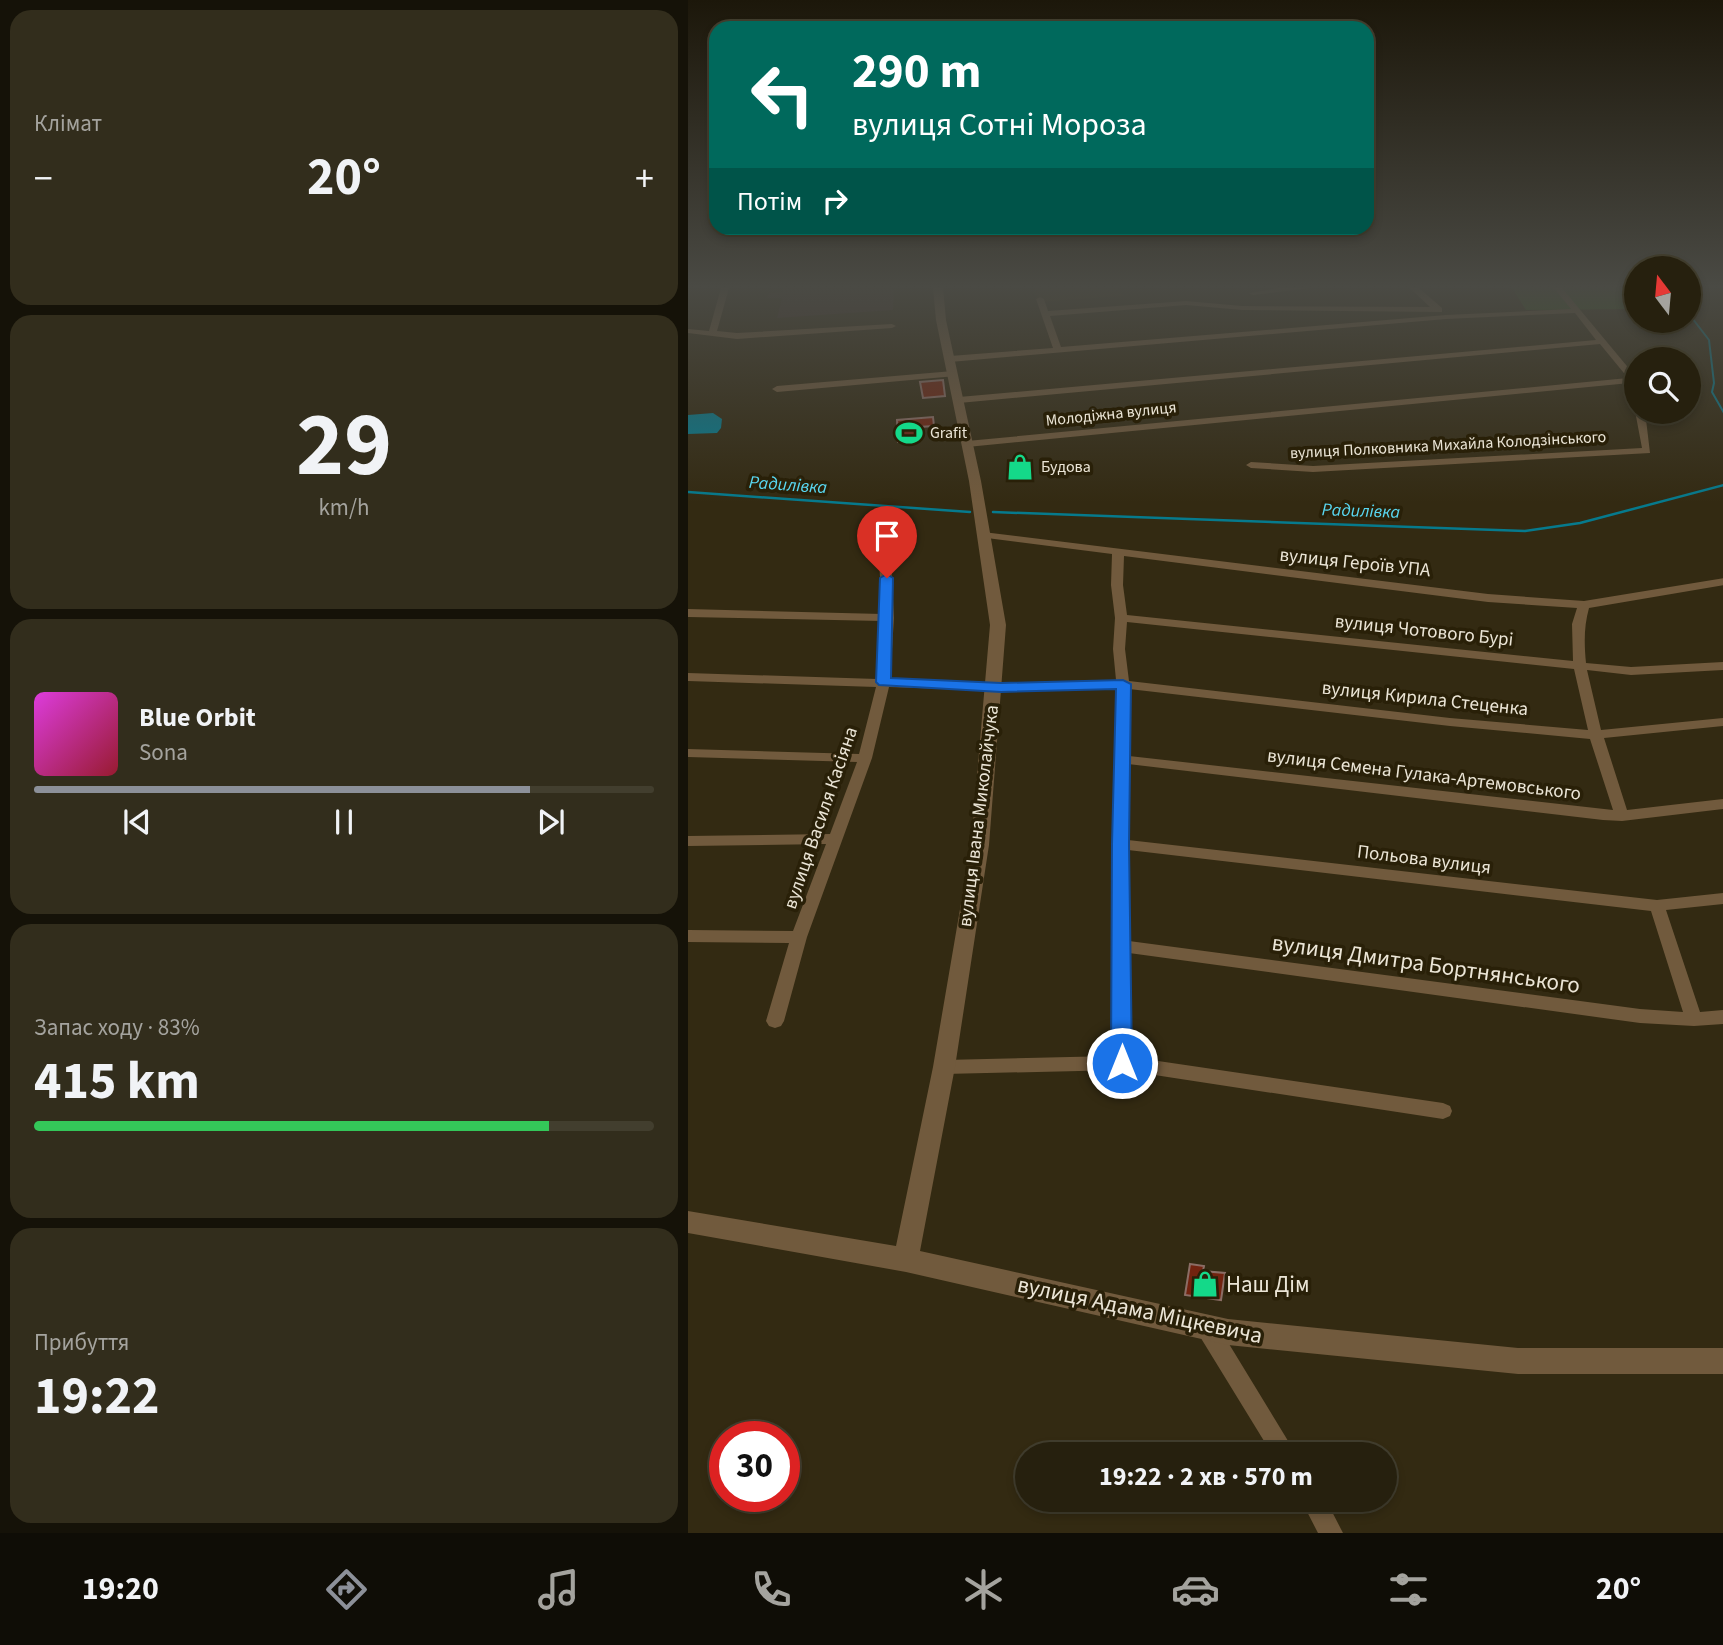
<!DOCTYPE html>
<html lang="uk">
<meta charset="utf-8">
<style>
:root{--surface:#26200e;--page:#322d1c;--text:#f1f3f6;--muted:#a4a39e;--line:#423e2e;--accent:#8c9099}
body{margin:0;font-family:"Source Sans 3",sans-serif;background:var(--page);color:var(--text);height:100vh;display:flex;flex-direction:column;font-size:26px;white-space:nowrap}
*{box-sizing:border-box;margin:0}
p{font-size:23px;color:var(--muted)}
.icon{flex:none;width:38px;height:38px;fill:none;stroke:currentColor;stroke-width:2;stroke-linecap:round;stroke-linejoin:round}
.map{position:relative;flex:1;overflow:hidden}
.panel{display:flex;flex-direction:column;gap:10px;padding:10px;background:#151208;width:688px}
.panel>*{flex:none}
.guide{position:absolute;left:21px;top:21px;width:665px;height:214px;border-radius:21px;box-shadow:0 4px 10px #0003,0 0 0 2px var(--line);background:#00695c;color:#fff;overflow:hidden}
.needle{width:46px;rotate:344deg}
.buttons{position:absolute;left:936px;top:256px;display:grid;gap:14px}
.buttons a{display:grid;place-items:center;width:77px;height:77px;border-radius:50%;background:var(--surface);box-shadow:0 4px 10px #0003,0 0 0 2px var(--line);font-size:35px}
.speed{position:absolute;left:21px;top:1421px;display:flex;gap:14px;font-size:35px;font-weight:700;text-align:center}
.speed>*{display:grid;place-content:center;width:91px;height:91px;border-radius:50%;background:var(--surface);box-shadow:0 4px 10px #0003,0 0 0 2px var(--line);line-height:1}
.speed .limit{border:10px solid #d22;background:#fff;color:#111}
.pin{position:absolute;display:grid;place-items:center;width:60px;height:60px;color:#fff;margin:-72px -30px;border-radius:50% 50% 50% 0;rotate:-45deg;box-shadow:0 0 7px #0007}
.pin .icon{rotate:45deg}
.me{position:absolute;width:77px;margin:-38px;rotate:0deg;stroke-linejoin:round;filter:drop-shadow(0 0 5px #0008)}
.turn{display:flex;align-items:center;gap:24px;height:147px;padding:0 28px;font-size:32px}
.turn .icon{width:91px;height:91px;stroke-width:2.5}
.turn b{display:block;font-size:49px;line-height:60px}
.then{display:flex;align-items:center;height:66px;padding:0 28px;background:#0003;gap:14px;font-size:26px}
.big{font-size:52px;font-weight:700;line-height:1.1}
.panel .tile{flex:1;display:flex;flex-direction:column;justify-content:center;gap:10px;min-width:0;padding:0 24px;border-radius:21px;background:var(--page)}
.panel .dial{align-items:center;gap:0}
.dial b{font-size:91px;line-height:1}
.song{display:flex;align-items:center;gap:21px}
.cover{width:84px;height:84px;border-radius:10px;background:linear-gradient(135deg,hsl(300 70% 55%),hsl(350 70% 35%))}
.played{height:7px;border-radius:4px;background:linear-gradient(90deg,var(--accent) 80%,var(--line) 80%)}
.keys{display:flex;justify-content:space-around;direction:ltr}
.heat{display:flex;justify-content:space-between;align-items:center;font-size:38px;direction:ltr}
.charge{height:10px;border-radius:5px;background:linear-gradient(90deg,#34c759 83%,var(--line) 0)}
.trip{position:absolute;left:327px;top:1442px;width:382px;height:70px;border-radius:35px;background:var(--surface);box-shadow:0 4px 10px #0003,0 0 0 2px var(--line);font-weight:700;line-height:70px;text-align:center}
.dock{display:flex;height:112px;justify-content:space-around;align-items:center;background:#0f0d06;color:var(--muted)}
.dock .icon{width:49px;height:49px}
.dock .current{color:var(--accent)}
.dock b{font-size:32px;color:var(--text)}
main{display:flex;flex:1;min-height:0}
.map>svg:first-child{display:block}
.built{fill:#3e3212}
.education{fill:#402d27}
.green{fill:#305a19}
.water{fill:#067a8d}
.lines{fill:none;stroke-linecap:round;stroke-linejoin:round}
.stream-far1{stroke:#067a8d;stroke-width:2}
.stream{stroke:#067a8d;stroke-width:2.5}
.building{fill:#72230f;stroke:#8b6d65;stroke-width:2}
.minor{fill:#715a3d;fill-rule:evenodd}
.tertiary{fill:#715a3d;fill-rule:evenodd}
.route{fill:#1a73e8;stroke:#114b97;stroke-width:2}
.labels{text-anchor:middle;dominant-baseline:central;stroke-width:7;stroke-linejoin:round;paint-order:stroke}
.far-street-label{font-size:16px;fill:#ebe5d6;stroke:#292008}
.far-poi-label{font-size:16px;fill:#ebe5d6;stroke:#292008;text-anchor:start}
.far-water-label{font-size:18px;font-style:italic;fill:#59d8f2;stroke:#292008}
.street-label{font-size:19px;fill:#ebe5d6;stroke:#292008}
.near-street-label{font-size:23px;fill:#ebe5d6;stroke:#292008}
.near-poi-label{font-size:23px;fill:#ebe5d6;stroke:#292008;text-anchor:start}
</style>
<main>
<section class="panel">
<div class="tile"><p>Клімат</p>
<div class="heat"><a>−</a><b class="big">20°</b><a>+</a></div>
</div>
<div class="tile dial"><b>29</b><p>km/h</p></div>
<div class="tile">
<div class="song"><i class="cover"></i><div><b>Blue Orbit</b><p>Sona</p></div></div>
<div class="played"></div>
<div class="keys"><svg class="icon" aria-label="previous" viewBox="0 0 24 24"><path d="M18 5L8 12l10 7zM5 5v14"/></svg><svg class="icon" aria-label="pause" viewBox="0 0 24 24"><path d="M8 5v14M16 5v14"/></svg><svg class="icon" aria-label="next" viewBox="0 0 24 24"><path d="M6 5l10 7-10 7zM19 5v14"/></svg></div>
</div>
<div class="tile"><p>Запас ходу · 83%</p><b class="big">415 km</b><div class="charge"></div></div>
<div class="tile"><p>Прибуття</p><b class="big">19:22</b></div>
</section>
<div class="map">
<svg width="1036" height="1533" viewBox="0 0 1036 1533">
<rect width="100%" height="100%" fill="#332a12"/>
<path class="built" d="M 345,288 L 430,288 L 435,296 L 351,302 Z"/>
<path class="education" d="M 96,288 L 206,288 L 205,310 L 89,318 L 94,298 L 79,298 L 81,293 L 95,292 Z"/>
<path class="green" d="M 824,288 L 948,288 L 948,309 L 838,310 Z"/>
<path class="water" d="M 25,413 L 34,419 L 33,428 L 29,433 L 0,434 L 0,415 Z"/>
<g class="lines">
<path class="stream-far1" d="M 1001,314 L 1021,340 L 1026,383 L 1024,392 L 1036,413"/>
<path class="stream" d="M 0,492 L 282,512
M 305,512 L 837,531 L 892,523 L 1036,485"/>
</g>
<path class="building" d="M 255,380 L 257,396 L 235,398 L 232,382 Z
M 245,417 L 246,426 L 231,427 L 232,440 L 210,442 L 209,420 Z
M 502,1264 L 516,1266 L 515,1271 L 537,1273 L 533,1300 L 497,1295 Z"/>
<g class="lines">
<path class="minor" d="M 33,288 L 41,288 L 29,331 L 49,333 L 204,324 L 208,326 L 204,328 L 49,339 L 0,333 L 0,329 L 21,331 Z
M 591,288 L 622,288 L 565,295 L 561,293 Z
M 722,288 L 731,288 L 754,308 L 754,312 L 554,310 L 498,305 L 362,316 L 373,347 L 758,315 L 883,309 L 866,288 L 874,288 L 948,377 L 948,397 L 943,394 L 942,383 L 279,447 L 274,444 L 279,441 L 940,378 L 912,344 L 271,403 L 266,400 L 271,397 L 908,340 L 887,313 L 758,319 L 262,362 L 258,359 L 262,356 L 365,348 L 348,299 L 352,297 L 356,299 L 360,311 L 498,301 L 554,306 L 742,307 Z
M 265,371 L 269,374 L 268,376 L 89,392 L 84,389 L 89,386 Z
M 948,409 L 948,411 L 957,411 L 962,453 L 625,472 L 563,468 L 558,465 L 563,462 L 625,466 L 954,448 L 947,411 Z
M 295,532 L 800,594 L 896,601 L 1036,578 L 1036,585 L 901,608 C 896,626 896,643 898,663 L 943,667 L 1036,662 L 1036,670 L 943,675 L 899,670 L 913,730 L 1036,718 L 1036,726 L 916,738 L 939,810 L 1036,799 L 1036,809 L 934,821 L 915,820 L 440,764 L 440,840 L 969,900 L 1036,893 L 1036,904 L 978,910 L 1012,1012 L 1036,1010 L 1036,1024 L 1006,1026 L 952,1023 L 441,953 L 443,1057 L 755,1103 L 762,1106 L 764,1111 L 762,1116 L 755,1119 L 434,1070 L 256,1074 L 250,1072 L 247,1067 L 250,1062 L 256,1060 L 425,1056 L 424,844 L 428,688 L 313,691 L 201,687 L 184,758 L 119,937 L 96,1021 L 93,1026 L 87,1028 L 81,1026 L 78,1021 L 101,943 L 0,942 L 0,930 L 105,931 L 138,844 L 0,846 L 0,836 L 142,834 L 169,762 L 0,757 L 0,749 L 171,754 L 188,687 L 0,681 L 0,673 L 189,679 L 194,621 L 0,617 L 0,609 L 194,614 L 190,541 L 196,538 L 202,541 L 206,618 L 202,680 L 313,683 L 428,680 L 425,649 L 427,618 L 423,585 L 424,554 L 291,537 L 291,533 ZM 436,556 L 800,602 L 889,608 L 884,624 L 885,661 L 439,615 L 435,585 ZM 439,622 L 886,669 L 900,730 L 762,718 L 441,681 L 437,649 ZM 441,689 L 762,726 L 902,739 L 925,810 L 441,756 ZM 440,850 L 963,911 L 995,1012 L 952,1009 L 441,941 Z
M 519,1318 L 527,1321 L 608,1454 L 584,1454 L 511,1335 L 508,1328 L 511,1321 Z
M 613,1500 L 638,1500 L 655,1533 L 630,1533 Z"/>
<path class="tertiary" d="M 245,288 L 255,288 L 258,320 L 293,481 L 318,625 L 301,845 L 267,1067 L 232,1251 L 540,1319 L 830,1348 L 1036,1348 L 1036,1374 L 830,1374 L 540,1345 L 218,1272 L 0,1233 L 0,1211 L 208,1246 L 245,1067 L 283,845 L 302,625 L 281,481 L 248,320 Z"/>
</g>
<linearGradient id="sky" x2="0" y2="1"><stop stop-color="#1c170a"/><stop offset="0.57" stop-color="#4a4a44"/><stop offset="1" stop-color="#4a4a44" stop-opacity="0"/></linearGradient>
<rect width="1036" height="503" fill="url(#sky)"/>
<path class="route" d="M 199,574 L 205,578 L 203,678 L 313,683 L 435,680 L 443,684 L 441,844 L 444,1063 L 441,1069 L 434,1071 L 426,1069 L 423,1063 L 424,844 L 428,689 L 313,692 L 191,685 L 188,682 L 192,578 Z"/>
<defs>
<g id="stadium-bare" transform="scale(2.1)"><path d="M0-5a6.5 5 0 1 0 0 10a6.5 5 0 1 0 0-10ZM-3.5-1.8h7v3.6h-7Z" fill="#14d989" stroke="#292008" stroke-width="2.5" paint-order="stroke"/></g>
<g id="shop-bare" transform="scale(2.1)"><path d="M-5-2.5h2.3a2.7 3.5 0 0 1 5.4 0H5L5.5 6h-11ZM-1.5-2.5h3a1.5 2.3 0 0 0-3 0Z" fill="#14d989" stroke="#292008" stroke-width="2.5" paint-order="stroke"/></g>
</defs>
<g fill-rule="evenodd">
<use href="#stadium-bare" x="221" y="433"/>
<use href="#shop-bare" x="332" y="467"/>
<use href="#shop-bare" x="517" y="1284"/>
</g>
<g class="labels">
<g class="far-street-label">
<text transform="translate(423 414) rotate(-6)">Молодіжна вулиця</text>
<text transform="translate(760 445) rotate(-3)">вулиця Полковника Михайла Колодзінського</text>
</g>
<g class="far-poi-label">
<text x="242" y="433">Grafit</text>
<text x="353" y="467">Будова</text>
</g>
<g class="far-water-label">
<text transform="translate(100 485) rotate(4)">Радилівка</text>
<text transform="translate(673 511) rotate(2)">Радилівка</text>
</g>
<g class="street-label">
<text transform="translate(667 563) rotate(6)">вулиця Героїв УПА</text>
<text transform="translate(736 631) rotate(6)">вулиця Чотового Бурі</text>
<text transform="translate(737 699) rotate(6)">вулиця Кирила Стеценка</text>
<text transform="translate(736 775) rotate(7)">вулиця Семена Гулака-Артемовського</text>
<text transform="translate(291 816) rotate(-83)">вулиця Івана Миколайчука</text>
<text transform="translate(133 818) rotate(-71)">вулиця Василя Касіяна</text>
<text transform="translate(736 860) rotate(7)">Польова вулиця</text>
</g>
<g class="near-street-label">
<text transform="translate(738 964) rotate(8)">вулиця Дмитра Бортнянського</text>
<text transform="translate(452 1310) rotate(12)">вулиця Адама Міцкевича</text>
</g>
<g class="near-poi-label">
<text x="538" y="1284">Наш Дім</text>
</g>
</g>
</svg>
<div class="buttons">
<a><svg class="needle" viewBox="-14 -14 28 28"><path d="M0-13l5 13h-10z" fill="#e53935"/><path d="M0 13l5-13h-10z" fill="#a4a39e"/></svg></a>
<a><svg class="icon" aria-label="search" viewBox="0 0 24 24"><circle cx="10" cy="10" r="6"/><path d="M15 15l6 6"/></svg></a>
</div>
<div class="speed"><div class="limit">30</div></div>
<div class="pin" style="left:199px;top:578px;background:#d93025"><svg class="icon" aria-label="arrive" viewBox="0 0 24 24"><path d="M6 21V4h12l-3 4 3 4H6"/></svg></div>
<svg class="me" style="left:434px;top:1063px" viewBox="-20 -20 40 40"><circle r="17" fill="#1a73e8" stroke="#fff" stroke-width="3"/><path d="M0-11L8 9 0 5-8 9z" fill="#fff"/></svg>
<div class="trip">19:22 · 2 хв · 570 m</div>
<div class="guide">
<div class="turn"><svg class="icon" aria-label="left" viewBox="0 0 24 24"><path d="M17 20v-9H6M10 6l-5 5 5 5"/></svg><div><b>290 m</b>вулиця Сотні Мороза</div></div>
<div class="then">Потім<svg class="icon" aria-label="right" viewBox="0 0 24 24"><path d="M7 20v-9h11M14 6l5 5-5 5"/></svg></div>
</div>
</div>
</main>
<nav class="dock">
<b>19:20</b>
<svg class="icon current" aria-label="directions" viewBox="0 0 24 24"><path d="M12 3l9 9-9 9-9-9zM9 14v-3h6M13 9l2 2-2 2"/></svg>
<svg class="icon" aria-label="music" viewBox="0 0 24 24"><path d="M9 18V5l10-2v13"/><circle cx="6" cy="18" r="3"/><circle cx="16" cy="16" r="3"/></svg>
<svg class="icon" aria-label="phone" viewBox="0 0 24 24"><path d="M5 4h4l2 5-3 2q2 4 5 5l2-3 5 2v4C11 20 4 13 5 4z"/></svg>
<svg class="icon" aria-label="climate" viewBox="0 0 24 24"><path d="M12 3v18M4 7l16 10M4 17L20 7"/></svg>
<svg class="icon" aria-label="car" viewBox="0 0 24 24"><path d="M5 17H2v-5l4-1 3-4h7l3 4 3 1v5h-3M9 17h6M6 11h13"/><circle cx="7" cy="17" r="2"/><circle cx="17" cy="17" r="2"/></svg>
<svg class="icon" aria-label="filters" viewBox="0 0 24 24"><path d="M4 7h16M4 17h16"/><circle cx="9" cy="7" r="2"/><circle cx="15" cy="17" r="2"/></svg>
<b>20°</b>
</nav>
